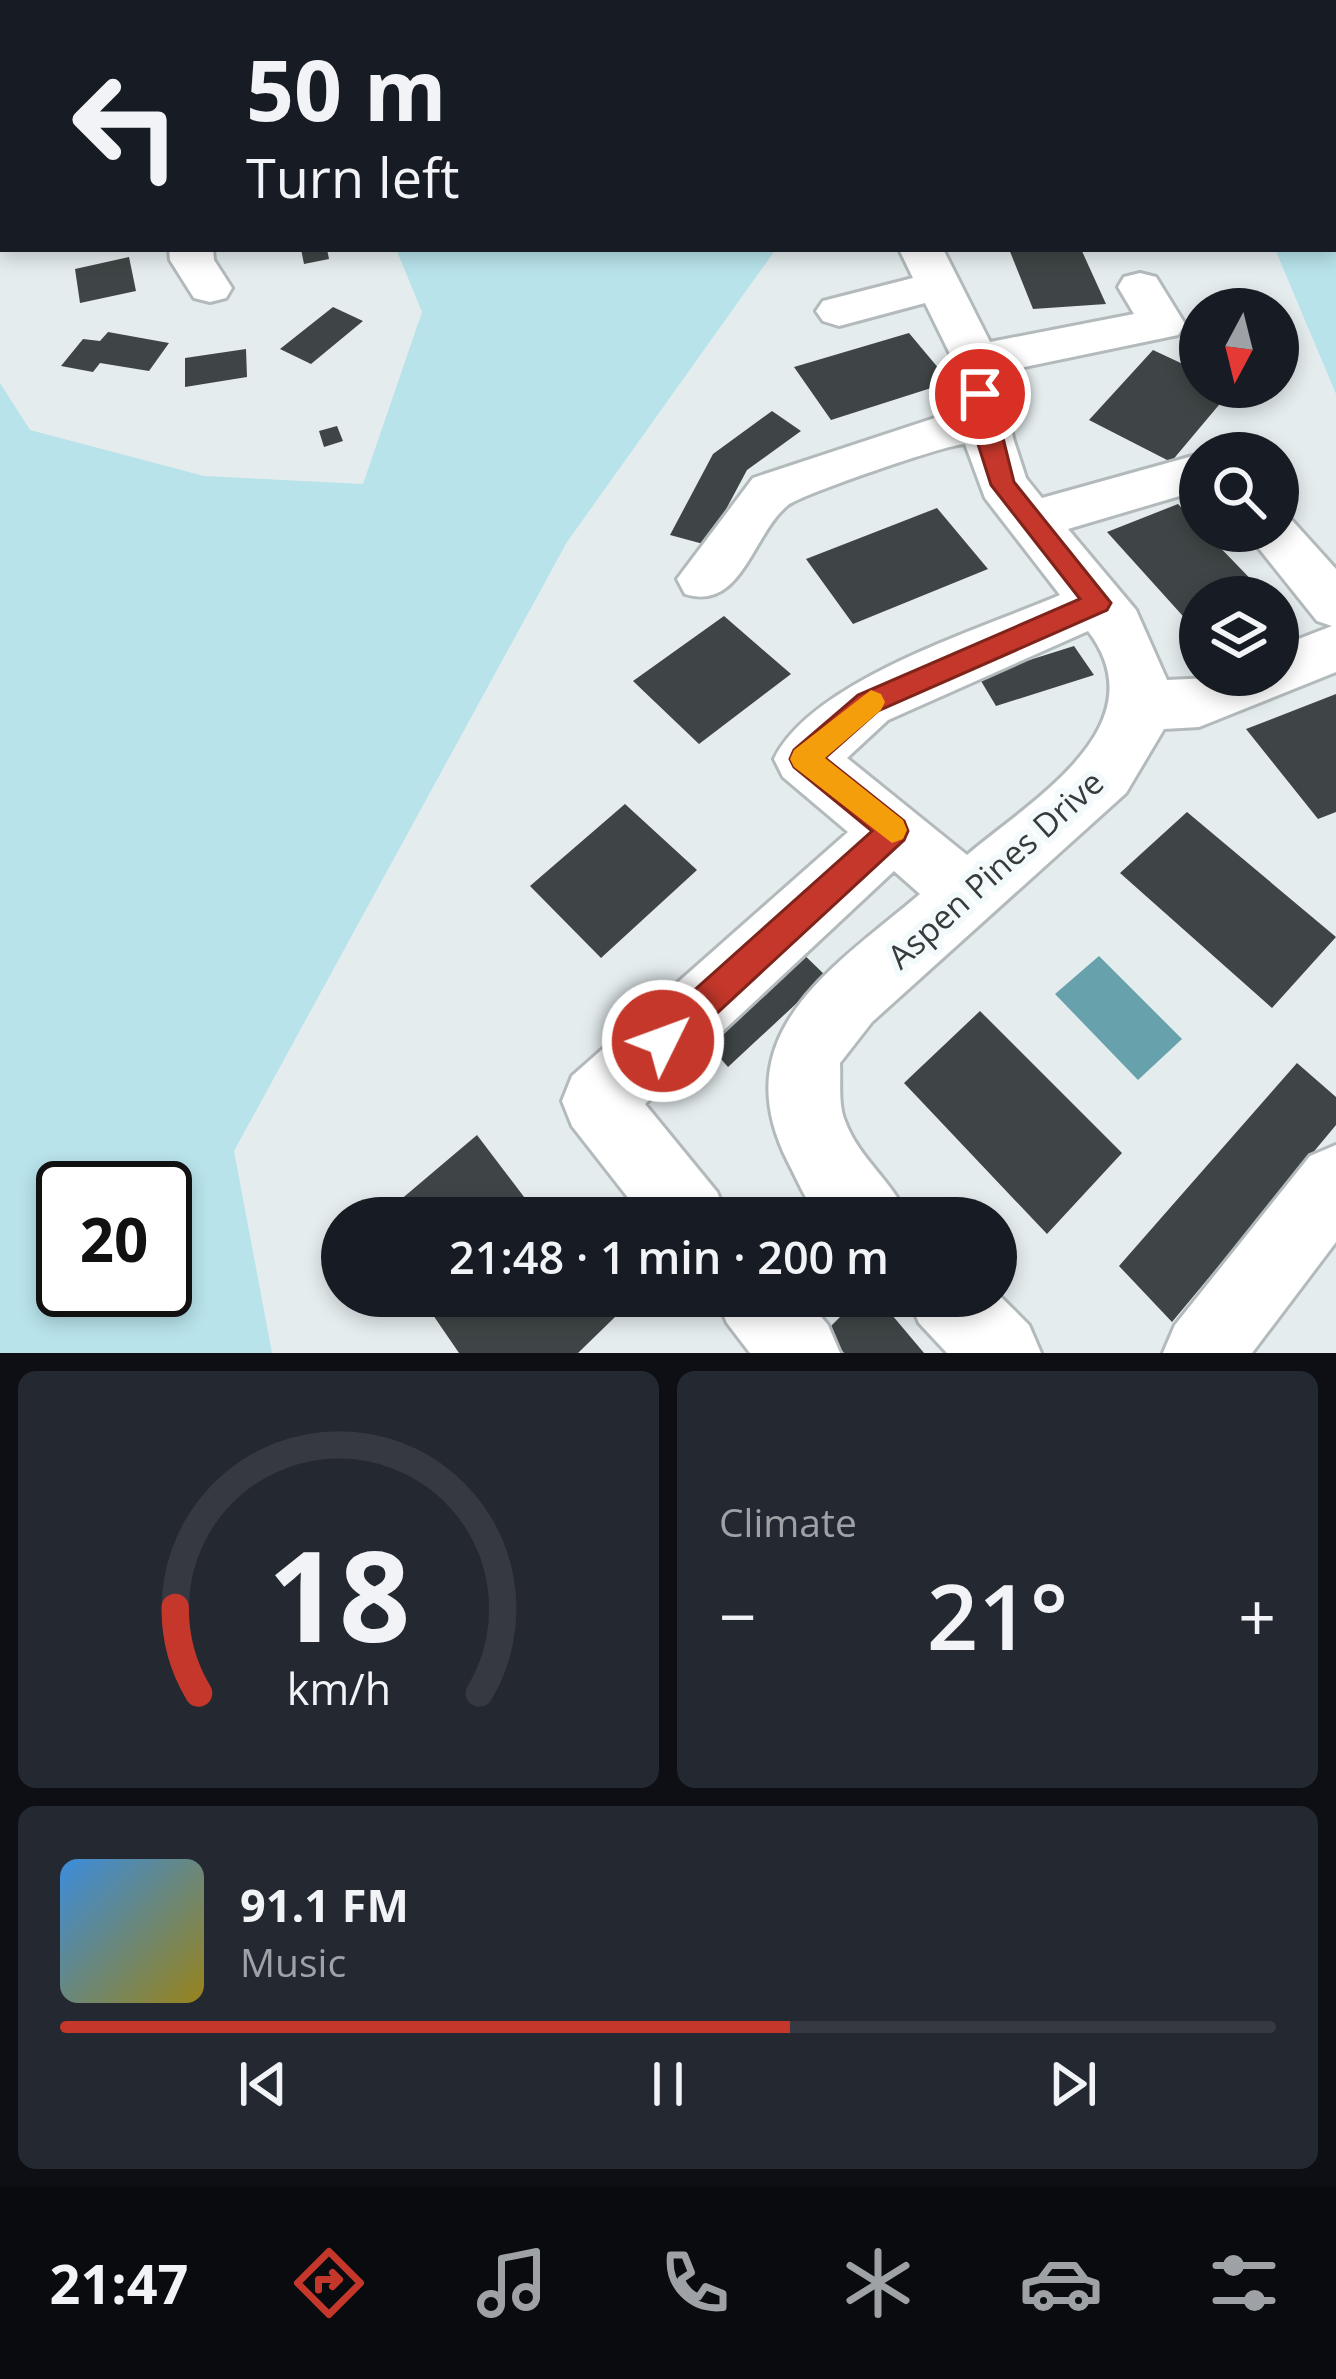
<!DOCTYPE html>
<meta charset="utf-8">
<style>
:root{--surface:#171b24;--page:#242831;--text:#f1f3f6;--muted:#9ea1a6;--line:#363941;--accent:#c4372a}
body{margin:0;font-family:"Open Sans",sans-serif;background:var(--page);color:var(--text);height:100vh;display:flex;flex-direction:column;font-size:45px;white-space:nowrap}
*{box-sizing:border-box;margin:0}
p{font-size:39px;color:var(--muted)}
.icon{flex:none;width:66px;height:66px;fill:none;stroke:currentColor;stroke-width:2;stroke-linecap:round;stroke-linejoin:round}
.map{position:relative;height:1353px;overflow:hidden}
.drawer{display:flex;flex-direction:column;gap:18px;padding:18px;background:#0d0f14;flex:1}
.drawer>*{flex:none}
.hud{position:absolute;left:0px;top:0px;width:1338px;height:252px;box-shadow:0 6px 18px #0003;background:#171b24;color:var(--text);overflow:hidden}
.needle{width:78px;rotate:187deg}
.fabs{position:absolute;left:1179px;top:288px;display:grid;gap:24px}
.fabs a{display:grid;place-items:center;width:120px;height:120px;border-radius:50%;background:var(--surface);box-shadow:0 6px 18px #0003;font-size:60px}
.speed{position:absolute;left:36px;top:1161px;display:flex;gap:24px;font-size:60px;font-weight:700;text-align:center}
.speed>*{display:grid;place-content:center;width:156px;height:156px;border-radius:50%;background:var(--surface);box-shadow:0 6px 18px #0003;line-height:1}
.speed .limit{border:6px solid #111;border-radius:18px;background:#fff;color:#111}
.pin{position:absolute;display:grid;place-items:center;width:102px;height:102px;color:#fff;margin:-51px;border:6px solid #fff;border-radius:50%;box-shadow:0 3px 12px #0007}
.me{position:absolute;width:132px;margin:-66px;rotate:48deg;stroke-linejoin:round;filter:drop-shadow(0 0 9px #0008)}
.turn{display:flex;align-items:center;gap:42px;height:252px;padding:0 48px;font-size:54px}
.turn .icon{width:156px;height:156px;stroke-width:2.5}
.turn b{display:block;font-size:84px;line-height:102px}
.big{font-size:90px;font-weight:600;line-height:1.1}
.drawer .tile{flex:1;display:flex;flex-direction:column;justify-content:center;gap:18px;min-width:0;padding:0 42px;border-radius:18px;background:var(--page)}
.drawer .dial{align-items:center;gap:0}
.dial svg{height:312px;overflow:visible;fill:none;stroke:var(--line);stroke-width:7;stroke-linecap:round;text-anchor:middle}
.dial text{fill:var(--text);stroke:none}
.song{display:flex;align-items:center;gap:36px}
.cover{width:144px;height:144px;border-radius:18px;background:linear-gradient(135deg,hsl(210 70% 55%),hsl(50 70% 35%))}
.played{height:12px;border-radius:6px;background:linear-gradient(90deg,var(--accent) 60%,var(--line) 60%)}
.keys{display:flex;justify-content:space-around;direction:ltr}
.heat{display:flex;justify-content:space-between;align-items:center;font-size:66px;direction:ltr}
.drawer .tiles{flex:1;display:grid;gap:18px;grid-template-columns:1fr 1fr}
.tile:last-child{grid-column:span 2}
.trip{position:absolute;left:321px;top:1197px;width:696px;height:120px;border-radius:60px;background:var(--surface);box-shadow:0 6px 18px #0003;font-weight:600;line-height:120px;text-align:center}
.tabs{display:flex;height:192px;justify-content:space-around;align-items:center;background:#090b0e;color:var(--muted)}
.tabs .icon{width:84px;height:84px}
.tabs .current{color:var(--accent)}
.tabs b{font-size:54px;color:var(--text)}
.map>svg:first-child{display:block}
.green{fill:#b8e3eb;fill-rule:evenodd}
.water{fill:#67a1ab}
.building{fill:#3f4546}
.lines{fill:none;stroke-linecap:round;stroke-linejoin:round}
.minor-casing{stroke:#b3babc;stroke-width:6}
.minor{fill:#fff;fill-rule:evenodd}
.route{fill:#c4372a;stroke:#7f241b;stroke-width:3}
.slow{fill:#f59e0b}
.labels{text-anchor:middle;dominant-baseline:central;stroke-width:12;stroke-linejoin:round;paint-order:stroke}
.street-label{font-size:33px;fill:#383b3c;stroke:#f2fafb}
</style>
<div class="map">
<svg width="1336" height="1353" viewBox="0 0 1336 1353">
<rect width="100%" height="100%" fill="#e4ecee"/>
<path class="green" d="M 1016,0 L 1336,0 L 1336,394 L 1275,249 L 1335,249 L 1335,3 Z
M 396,249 L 776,249 L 567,542 L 234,1151 L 272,1353 L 0,1353 L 0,383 L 30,430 L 204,476 L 363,484 L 422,312 ZM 63,1188 L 165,1188 L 165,1290 L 63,1290 Z"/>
<path class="water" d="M 1099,956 L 1182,1039 L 1138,1080 L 1055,994 Z"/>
<path class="building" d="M 301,249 L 327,249 L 329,259 L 304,264 Z
M 1009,249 L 1081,249 L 1106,304 L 1033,309 Z
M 129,257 L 136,291 L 80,303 L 75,269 Z
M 333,307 L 363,321 L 311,364 L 280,349 Z
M 108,332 L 169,343 L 149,371 L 100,363 L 93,372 L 61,366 L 83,339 L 100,341 Z
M 909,333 L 950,382 L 831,420 L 794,367 Z
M 246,349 L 247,377 L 185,387 L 185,358 Z
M 1153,350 L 1200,372 L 1200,387 L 1234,387 L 1171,462 L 1089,420 Z
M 772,411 L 801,431 L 747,470 L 707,545 L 670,535 L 713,454 Z
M 337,426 L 343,441 L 324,447 L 319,431 Z
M 1178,504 L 1268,597 L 1200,597 L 1200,635 L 1107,532 Z
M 937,508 L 988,569 L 853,624 L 806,559 Z
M 724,616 L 791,674 L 699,744 L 633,681 Z
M 1074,646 L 1094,675 L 996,706 L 978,676 Z
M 1336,694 L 1336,812 L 1318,819 L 1246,729 Z
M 625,804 L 697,870 L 601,958 L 530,886 Z
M 1187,812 L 1336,937 L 1272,1008 L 1120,873 Z
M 796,947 L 826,976 L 728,1067 L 700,1035 Z
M 980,1011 L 1122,1153 L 1047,1234 L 904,1083 Z
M 1297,1063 L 1336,1097 L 1336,1125 L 1172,1322 L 1119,1266 Z
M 477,1135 L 540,1218 L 379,1218 Z
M 420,1296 L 599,1296 L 615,1317 L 578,1353 L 459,1353 Z
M 861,1296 L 876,1296 L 924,1353 L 844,1353 L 826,1331 Z"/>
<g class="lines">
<g class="minor-casing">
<path id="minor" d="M 777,0 L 811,0 L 814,3 L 778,3 Z
M 169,249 L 213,249 L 214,260 L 232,288 L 226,298 L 210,302 L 194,298 L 170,260 Z
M 899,249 L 943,249 L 990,342 L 1134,314 L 1118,287 L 1124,277 L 1140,273 L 1156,277 L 1185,324 L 1178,335 L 1000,372 L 1013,438 L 1026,478 L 1042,498 L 1200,454 L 1200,490 L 1068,529 L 1136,610 L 1167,680 L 1278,675 L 1278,647 L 1332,626 L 1317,621 L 1245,531 L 1278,531 L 1278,513 L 1289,517 L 1336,569 L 1336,672 L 1199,727 L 1164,729 L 1126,793 L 872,1022 L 840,1063 C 841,1081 838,1105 845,1121 C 859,1159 893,1181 908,1218 L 820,1218 C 806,1202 798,1181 788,1162 C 723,1033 833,968 920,894 L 894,871 L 645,1104 L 717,1192 L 728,1218 L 644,1218 L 572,1126 L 562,1101 L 572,1076 L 848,832 L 783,777 L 774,759 C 812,680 981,629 1060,595 L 985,498 L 965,444 C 947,444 803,494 788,505 C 752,534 742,612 685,594 L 677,579 L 753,478 L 959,410 L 951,356 L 925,303 L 839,326 L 823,321 L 816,311 L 823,301 L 913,278 ZM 1088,631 C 1161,726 1030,801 967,855 L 847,758 L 888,720 Z
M 1336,1145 L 1336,1242 L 1252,1353 L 1163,1353 L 1175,1325 L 1310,1156 Z
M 996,1292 L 1029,1325 L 1041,1353 L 947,1353 L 919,1323 L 907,1296 L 996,1296 Z
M 715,1296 L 804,1296 L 828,1325 L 840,1353 L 750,1353 L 727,1323 Z"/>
</g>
<use href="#minor" class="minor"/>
</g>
<path class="route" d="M 980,386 L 992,394 L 1014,482 L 1111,603 L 1107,610 L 878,711 L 825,758 L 904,821 L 908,831 L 904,840 L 674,1053 L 663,1057 L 651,1053 L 646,1041 L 651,1029 L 872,831 L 794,767 L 790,759 L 794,750 L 858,695 L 1080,599 L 991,485 L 976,438 L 969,394 Z"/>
<path class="slow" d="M 871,690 L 881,694 L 885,702 L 881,710 L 825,758 L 903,820 L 907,830 L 903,839 L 892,843 L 794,767 L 790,759 L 794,750 Z"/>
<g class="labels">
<g class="street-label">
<text transform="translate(995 869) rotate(-42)">Aspen Pines Drive</text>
</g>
</g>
</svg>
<div class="fabs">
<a><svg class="needle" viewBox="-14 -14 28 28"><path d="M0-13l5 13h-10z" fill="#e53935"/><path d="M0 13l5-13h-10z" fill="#9ea1a6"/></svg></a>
<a><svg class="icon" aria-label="search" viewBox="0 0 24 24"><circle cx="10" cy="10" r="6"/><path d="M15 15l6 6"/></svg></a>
<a><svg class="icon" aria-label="layers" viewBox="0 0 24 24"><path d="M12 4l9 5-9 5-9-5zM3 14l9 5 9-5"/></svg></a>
</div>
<div class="speed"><div class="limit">20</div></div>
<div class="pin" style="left:980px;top:394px;background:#d93025"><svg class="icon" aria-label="arrive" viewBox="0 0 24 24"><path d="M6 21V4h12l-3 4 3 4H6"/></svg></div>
<svg class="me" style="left:663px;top:1041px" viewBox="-20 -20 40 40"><circle r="17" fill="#c4372a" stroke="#fff" stroke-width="3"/><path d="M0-11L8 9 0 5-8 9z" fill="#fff"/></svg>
<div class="trip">21:48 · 1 min · 200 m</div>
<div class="hud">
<div class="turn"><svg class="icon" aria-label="left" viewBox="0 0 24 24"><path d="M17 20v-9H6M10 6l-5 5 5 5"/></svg><div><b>50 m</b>Turn left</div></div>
</div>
</div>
<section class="drawer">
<div class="tiles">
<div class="tile dial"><svg viewBox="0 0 100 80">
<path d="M14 69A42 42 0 1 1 86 69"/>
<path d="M14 69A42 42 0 0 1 8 47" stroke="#c4372a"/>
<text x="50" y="56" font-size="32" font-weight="700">18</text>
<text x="50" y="72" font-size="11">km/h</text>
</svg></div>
<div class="tile"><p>Climate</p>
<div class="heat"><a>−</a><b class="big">21°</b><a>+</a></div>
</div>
<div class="tile">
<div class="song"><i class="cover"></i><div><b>91.1 FM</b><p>Music</p></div></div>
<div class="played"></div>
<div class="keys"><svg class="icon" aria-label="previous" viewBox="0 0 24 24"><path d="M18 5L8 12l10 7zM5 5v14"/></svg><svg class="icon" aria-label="pause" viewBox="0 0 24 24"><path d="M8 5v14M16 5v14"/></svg><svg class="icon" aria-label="next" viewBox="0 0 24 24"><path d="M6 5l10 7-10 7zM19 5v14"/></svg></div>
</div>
</div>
</section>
<nav class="tabs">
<b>21:47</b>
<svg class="icon current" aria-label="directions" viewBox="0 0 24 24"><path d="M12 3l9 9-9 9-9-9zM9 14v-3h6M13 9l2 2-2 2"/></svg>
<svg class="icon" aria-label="music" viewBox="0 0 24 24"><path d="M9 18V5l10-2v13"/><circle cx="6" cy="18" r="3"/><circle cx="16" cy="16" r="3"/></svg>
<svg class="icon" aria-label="phone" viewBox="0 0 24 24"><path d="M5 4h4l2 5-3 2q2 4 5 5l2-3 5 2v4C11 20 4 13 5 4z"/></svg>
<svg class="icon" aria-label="climate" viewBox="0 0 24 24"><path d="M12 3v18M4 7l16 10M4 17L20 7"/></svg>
<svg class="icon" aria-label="car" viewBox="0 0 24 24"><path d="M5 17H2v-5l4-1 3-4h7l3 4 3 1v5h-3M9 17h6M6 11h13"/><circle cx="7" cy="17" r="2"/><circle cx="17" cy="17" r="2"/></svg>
<svg class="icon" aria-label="filters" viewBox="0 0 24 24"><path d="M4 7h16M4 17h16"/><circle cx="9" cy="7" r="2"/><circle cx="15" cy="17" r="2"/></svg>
</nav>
